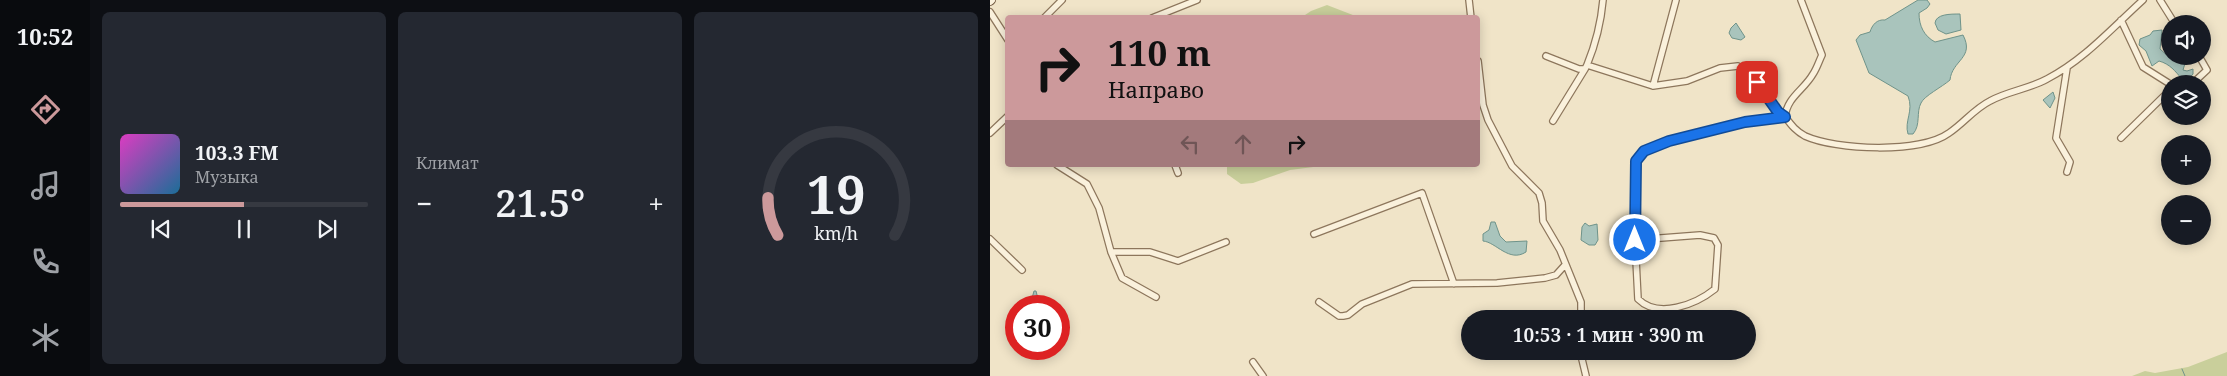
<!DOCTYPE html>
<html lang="ru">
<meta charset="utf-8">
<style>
:root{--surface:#171b24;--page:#242831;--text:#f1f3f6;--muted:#9ea1a6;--line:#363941;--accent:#cc999b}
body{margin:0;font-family:"Noto Serif",serif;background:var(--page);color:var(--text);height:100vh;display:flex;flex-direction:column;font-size:19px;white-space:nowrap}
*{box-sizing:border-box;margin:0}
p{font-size:16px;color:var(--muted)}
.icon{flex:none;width:28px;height:28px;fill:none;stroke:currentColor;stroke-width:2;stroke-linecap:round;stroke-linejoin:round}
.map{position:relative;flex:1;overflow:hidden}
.sheet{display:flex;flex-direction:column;gap:12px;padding:12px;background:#0d0f14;width:900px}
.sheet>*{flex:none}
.hud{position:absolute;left:15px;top:15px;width:475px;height:152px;border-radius:5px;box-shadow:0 2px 12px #0003;background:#cc999b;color:#111;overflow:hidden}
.tools{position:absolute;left:1171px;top:15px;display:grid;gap:10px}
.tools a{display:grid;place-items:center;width:50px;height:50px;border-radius:50%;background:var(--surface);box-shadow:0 2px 12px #0003;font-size:25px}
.speed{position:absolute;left:15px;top:295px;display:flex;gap:10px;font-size:25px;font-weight:700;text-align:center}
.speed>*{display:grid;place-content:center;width:65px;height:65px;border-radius:50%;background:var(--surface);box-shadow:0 2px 12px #0003;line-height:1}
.speed .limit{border:8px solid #d22;background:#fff;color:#111}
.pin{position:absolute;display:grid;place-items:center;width:42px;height:42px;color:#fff;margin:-21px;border-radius:10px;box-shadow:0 2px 8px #0006}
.me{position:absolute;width:55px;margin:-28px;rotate:0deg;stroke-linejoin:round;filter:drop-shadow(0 0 4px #0008)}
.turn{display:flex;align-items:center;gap:18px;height:105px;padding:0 20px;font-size:22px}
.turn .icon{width:65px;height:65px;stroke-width:2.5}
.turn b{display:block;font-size:35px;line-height:42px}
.lanes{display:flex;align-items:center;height:48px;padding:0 20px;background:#0003;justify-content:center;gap:25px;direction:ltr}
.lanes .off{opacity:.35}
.big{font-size:38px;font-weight:600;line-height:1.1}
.sheet .card{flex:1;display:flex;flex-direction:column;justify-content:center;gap:8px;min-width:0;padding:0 18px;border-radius:8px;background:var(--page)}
.sheet .dial{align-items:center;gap:0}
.dial svg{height:130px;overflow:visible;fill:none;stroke:var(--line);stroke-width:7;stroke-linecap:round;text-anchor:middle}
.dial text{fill:var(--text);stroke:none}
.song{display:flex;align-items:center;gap:15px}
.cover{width:60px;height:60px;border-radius:8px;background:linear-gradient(135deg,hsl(310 70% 55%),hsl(200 70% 35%))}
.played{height:5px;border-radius:2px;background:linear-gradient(90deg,var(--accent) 50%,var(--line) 50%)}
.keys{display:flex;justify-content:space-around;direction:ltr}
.heat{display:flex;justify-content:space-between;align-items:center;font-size:28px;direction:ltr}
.sheet .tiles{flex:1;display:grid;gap:12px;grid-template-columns:repeat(3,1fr)}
.trip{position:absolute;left:471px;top:310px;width:295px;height:50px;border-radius:25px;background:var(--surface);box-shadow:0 2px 12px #0003;font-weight:600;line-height:50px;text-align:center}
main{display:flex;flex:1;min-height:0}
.tab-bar{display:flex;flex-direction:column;width:90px;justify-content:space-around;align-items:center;background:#090b0e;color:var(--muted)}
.tab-bar .icon{width:35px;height:35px}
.tab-bar .selected{color:var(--accent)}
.tab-bar b{font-size:22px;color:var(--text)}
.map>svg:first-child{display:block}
.green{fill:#c9cf9b}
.water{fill:#a9c4bc;stroke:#6f938a}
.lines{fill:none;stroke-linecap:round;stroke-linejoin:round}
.stream{stroke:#6f938a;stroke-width:1}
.minor-casing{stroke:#8d765c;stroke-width:8}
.secondary-casing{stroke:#6f573f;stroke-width:10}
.minor{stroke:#faf1dc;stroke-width:5.5}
.secondary{stroke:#faf1dc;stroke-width:8}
.route-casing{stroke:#114b97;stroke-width:12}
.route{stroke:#1a73e8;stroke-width:9}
</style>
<main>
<nav class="tab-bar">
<b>10:52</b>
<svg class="icon selected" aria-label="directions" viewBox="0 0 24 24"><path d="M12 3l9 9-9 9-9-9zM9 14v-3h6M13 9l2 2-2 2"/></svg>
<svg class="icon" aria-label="music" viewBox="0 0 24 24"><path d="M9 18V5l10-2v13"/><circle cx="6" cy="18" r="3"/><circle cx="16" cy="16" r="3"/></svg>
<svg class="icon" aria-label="phone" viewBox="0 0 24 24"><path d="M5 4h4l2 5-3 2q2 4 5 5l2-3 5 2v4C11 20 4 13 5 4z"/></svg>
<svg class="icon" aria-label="climate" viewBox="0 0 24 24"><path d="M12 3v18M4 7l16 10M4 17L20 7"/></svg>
</nav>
<section class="sheet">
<div class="tiles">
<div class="card">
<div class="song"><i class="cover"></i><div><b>103.3 FM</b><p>Музыка</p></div></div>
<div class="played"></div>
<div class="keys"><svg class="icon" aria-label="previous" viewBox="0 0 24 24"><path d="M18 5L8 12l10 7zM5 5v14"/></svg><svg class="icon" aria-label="pause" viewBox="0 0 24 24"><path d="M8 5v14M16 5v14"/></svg><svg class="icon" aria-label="next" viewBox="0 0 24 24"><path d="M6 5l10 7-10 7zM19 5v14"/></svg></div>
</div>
<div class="card"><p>Климат</p>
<div class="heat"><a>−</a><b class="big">21.5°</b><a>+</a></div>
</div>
<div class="card dial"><svg viewBox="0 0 100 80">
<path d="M14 69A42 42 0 1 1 86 69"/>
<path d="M14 69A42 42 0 0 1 8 46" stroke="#cc999b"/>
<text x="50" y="56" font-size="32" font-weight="700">19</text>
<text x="50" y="72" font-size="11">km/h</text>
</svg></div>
</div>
</section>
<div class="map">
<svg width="1237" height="376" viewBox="0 0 1237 376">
<rect width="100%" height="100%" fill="#f0e4c8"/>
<path class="green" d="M 337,5 L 368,17 L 312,17 L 321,11 Z
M 237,165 L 339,165 L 300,170 L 263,183 L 251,184 L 237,174 Z
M 1237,352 L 1237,376 L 1142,376 L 1155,371 L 1165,373 L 1198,367 Z"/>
<path class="water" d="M 928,0 L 937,0 L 940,4 L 937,8 L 929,13 C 929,26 934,36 945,42 L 973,35 C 985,58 962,60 960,80 C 952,87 934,96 931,103 C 926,112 931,125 923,134 L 918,134 C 914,121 924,111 918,96 L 879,73 L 866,40 L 870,35 L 880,32 C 882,25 887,19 895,20 Z
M 970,14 L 971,30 L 956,34 L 948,30 L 945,23 C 946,14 960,14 970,14 Z
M 746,23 L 755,37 L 751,40 L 742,38 L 739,33 L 741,28 Z
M 1172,30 L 1170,49 L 1179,57 L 1194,56 L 1196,60 L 1193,70 L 1197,71 L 1203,69 L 1203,74 L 1198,80 L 1192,79 C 1185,71 1180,64 1169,61 L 1162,66 L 1156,51 L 1149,45 L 1150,39 L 1160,35 L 1163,31 Z
M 1063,92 L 1065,98 L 1060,108 L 1053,100 Z
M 501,222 L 505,222 L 510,236 L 516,242 L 537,241 L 536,252 C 519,263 506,242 493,241 L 493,234 L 499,230 Z
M 595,223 L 599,226 L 607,224 L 608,240 L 605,245 L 599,245 L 591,240 L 592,227 Z
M 44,291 L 46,291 L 48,299 L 51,301 L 50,306 L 46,306 L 41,302 Z"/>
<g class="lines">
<path class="stream" d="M 1192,369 L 1195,376"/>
<g class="minor-casing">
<path id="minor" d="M 479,0 L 481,18
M 1170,0 L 1185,24
M 0,12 L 18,40
M 54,18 L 72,0
M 162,18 L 207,0
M 1131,20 L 1153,67 L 1180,84
M 556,56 L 589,69 L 595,69 L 597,65 L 663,86 L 697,81 L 730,68 L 748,66 C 760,74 769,83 777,95 C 781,100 783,107 787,111 C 789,114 793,115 796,118 C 802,126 806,131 815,136 C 846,150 930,154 959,133 C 974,123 984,109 1000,101 C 1018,91 1039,89 1057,79 C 1094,60 1122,28 1153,0
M 488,61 L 493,105 L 498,120 L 522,166 L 549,193 L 552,203 L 553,221 L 570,250 L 591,302 L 591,319
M 597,65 C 606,43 611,23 613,0
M 1077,68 L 1066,138 L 1080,162 L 1077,172
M 1202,84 L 1217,70 L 1209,56
M 663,86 L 686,0
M 795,117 C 797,97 814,90 823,74 C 827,68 829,61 832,55 L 811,0
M 563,121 L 595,69
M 0,133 L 18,116
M 1131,138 L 1180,90
M 67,165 L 97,184 L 109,208 L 121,252 L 132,278 L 166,297
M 185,165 L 188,173
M 324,234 L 432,193 L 464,284
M 0,239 L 32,270
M 645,240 L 710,235 L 724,238 L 728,245 L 725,289 C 705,305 668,319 648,299 L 645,240 L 645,233 L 646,161 L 654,151 L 679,141 L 755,122 L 795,117
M 121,252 L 160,252 L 188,261 L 236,242
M 329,302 L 349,316 L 353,316 L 358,315 L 372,304 L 422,284 L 507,283 L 555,278 L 566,275 L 575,265
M 590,351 L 596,376
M 263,362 L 273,376"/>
</g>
<g class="secondary-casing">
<path id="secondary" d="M 0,1 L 1,0"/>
</g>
<use href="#minor" class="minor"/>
<use href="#secondary" class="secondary"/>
</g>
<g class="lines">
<g class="route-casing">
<path id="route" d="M 645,240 L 646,161 L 654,151 L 679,141 L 755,122 L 795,117 L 788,112 L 767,82"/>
</g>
<use href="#route" class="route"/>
</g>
</svg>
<div class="tools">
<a><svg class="icon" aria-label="sound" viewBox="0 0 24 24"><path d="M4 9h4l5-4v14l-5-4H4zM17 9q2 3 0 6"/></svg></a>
<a><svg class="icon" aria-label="layers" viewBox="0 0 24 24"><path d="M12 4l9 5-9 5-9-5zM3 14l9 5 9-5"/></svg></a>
<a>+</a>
<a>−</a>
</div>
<div class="speed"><div class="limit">30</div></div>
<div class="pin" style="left:767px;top:82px;background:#d93025"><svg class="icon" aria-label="arrive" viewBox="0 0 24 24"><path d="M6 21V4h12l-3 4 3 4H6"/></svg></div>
<svg class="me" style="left:645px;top:240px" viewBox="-20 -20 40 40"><circle r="17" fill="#1a73e8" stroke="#fff" stroke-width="3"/><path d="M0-11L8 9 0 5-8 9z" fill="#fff"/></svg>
<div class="trip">10:53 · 1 мин · 390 m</div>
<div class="hud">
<div class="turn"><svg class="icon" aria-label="right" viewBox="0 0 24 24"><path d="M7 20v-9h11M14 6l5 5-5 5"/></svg><div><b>110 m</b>Направо</div></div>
<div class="lanes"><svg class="icon off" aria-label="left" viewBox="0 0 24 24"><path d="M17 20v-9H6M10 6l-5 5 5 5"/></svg><svg class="icon off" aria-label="ahead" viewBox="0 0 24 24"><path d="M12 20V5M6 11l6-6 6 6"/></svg><svg class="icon" aria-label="right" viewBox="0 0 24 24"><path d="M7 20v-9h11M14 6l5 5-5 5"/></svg></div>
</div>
</div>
</main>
